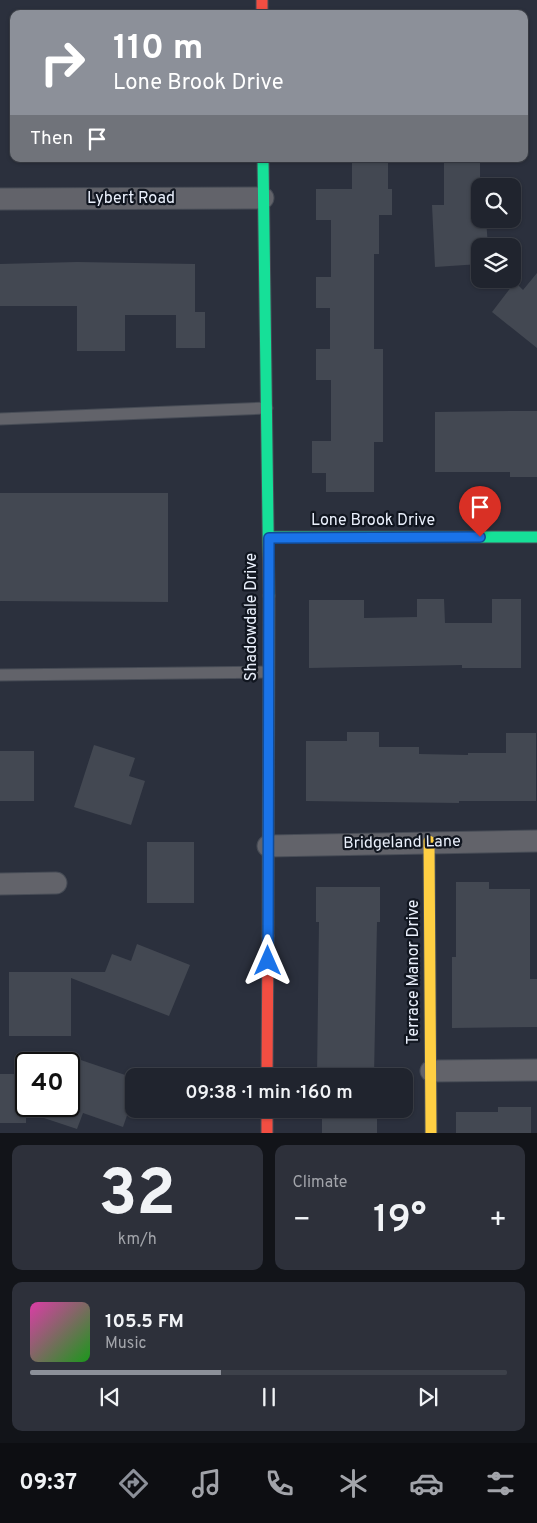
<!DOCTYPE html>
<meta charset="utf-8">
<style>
:root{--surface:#20242e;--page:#2d303a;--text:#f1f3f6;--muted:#a2a4aa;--line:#3d414a;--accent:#8c9099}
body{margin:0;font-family:Overpass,sans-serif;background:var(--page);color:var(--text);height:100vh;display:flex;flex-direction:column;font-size:19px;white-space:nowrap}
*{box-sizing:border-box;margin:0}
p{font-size:16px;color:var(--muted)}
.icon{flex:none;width:28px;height:28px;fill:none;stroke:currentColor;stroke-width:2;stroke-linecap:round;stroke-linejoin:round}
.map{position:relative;height:1133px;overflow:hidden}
.drawer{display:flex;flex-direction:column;gap:12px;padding:12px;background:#121419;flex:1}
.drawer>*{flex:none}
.guide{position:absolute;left:10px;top:10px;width:518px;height:152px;border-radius:10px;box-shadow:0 1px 4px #0004,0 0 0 1px var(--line);background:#8c9099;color:#fff;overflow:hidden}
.buttons{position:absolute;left:471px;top:178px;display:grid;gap:10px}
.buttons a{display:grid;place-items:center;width:50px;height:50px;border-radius:10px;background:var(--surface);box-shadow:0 1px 4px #0004,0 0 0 1px var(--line);font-size:25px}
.speed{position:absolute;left:15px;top:1052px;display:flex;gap:10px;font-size:25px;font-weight:700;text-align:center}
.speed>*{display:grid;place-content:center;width:65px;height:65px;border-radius:50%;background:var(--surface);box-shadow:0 1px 4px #0004,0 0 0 1px var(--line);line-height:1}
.speed .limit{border:2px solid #111;border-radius:8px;background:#fff;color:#111}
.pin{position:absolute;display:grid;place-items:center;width:42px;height:42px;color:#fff;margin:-51px -21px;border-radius:50% 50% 50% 0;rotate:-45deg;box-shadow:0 0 5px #0007}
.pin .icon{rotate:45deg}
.me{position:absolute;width:55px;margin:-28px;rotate:0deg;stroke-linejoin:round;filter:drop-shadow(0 0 4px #0008)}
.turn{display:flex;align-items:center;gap:18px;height:105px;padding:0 20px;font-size:22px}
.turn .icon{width:65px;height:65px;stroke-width:2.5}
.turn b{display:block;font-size:35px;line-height:42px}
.then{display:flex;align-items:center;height:48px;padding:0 20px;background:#0003;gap:10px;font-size:19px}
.big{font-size:38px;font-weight:600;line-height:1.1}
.drawer .card{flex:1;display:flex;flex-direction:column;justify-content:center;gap:8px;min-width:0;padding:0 18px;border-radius:10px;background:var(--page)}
.drawer .dial{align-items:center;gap:0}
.dial b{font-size:65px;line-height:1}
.song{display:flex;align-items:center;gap:15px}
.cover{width:60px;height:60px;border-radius:8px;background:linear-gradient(135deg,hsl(320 70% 55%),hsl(120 70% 35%))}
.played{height:5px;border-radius:2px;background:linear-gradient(90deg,var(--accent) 40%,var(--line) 40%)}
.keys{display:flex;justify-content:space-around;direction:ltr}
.heat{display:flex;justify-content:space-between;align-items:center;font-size:28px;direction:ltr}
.drawer .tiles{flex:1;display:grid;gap:12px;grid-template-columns:1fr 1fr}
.card:last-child{grid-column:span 2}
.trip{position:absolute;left:125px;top:1068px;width:288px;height:50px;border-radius:10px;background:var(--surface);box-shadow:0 1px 4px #0004,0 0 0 1px var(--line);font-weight:600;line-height:50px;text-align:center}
.dock{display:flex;height:80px;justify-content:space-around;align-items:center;background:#0d0e12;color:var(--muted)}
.dock .icon{width:35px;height:35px}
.dock .active{color:var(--accent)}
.dock b{font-size:22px;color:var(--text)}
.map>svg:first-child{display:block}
.building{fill:#434852}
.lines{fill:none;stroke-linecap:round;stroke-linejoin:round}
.lane-casing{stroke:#474c56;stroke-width:13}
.street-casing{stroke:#474c56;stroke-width:23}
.fast-casing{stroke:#474c56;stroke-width:13}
.slow-casing{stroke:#474c56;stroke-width:13}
.jam-casing{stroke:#474c56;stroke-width:13}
.lane{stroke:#62636a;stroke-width:11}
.street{stroke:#62636a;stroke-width:21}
.fast{stroke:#16e098;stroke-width:11}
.slow{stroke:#ffcf43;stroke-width:11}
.jam{stroke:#f24e42;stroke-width:11}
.route-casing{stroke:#114b97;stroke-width:12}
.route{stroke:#1a73e8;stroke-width:9}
.labels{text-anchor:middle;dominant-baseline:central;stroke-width:4.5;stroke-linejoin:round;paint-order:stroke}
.street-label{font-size:16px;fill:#eaf0fc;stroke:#111620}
</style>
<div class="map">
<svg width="537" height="1133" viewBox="0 0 537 1133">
<rect width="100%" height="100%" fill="#2b303d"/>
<path class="building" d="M 352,159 L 388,159 L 388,189 L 392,189 L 392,215 L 379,215 L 379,254 L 374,254 L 374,349 L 383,349 L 383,442 L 374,442 L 374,492 L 326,492 L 326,473 L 312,473 L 312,441 L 331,441 L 331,380 L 316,380 L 316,349 L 330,349 L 330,308 L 316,308 L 316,277 L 331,277 L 331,220 L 316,220 L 316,189 L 352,189 Z
M 444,159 L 480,159 L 480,219 L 486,219 L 488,246 L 480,246 L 480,264 L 435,267 L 432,205 L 444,205 Z
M 77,262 L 195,264 L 195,312 L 205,312 L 205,348 L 176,348 L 176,315 L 125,315 L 125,351 L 77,351 L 77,306 L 0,306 L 0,264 Z
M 537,273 L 537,348 L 492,312 L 515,282 L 523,290 Z
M 510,411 L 537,411 L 537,477 L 510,477 L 510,472 L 435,472 L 435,412 Z
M 0,493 L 168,493 L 168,602 L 0,601 Z
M 417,599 L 444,599 L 445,623 L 492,623 L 492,599 L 521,599 L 521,668 L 462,668 L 462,665 L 309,668 L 309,600 L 364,600 L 364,618 L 417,617 Z
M 347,732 L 379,732 L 379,747 L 419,747 L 419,754 L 468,755 L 468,753 L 506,753 L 506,733 L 536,733 L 536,801 L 459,801 L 459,803 L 306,801 L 306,741 L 347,741 Z
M 94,745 L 135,758 L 129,776 L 145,781 L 131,825 L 74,807 Z
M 0,751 L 34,751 L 34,801 L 0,801 Z
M 147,842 L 194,842 L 194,903 L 147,903 Z
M 456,882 L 489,882 L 489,889 L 530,889 L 530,979 L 537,979 L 537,1027 L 452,1028 L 452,957 L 456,957 Z
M 316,887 L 380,887 L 380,922 L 377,922 L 374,1076 L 317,1076 L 319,922 L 316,922 Z
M 137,944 L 190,965 L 169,1016 L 71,978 L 71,1036 L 9,1036 L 9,972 L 105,972 L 112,954 L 131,961 Z
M 69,1056 L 134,1078 L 134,1095 L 123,1127 L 83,1113 L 77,1129 L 26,1112 L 26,1123 L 0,1123 L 0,1074 L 26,1074 L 26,1106 L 69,1106 Z
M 498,1107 L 531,1107 L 531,1133 L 456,1133 L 456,1112 L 498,1112 Z
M 322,1109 L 377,1109 L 377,1133 L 322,1133 Z"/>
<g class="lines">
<g class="lane-casing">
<path id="lane" d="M 0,419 L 267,408
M 0,675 L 268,672"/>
</g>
<g class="street-casing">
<path id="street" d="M 0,199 L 263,198
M 268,846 L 537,841
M 0,884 L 56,883
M 431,1071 L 537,1070"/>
</g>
<g class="fast-casing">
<path id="fast" d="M 263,159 L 269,596
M 269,537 L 537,537"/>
</g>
<g class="slow-casing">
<path id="slow" d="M 429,841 L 431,1133
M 268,936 L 269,596"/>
</g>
<g class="jam-casing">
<path id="jam" d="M 262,0 L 262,14
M 267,1076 L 268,936
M 267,1109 L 267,1133"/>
</g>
<use href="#lane" class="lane"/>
<use href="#street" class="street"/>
<use href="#fast" class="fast"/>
<use href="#slow" class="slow"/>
<use href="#jam" class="jam"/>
</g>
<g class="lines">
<g class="route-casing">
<path id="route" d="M 268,961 L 269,538 L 480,537"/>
</g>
<use href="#route" class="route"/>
</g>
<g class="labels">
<g class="street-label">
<text x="131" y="199">Lybert Road</text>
<text x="373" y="521">Lone Brook Drive</text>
<text transform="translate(252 617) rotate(-90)">Shadowdale Drive</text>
<text transform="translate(402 843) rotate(-1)">Bridgeland Lane</text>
<text transform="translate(414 972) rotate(-90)">Terrace Manor Drive</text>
</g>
</g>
</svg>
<div class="buttons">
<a><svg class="icon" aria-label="search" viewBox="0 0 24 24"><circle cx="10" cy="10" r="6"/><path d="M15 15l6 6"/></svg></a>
<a><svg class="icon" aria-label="layers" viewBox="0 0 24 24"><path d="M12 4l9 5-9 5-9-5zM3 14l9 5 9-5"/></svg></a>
</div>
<div class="speed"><div class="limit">40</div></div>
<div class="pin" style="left:480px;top:537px;background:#d93025"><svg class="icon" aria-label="arrive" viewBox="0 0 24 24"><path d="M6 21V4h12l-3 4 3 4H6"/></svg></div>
<svg class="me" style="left:268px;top:961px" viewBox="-20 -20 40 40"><path d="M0-17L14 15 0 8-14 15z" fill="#1a73e8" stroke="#fff" stroke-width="4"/></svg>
<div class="trip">09:38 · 1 min · 160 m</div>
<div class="guide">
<div class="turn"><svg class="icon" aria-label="right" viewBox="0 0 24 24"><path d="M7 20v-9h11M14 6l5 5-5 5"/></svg><div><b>110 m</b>Lone Brook Drive</div></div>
<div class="then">Then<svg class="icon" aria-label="arrive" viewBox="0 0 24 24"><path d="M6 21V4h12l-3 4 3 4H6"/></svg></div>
</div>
</div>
<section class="drawer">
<div class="tiles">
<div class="card dial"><b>32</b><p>km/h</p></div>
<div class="card"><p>Climate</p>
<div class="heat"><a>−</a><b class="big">19°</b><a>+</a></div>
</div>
<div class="card">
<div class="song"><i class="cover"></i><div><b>105.5 FM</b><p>Music</p></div></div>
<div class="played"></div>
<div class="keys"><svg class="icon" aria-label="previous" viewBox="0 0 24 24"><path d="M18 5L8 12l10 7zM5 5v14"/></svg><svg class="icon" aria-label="pause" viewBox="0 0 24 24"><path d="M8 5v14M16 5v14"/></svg><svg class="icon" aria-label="next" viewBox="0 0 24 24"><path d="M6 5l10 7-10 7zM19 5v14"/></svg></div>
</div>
</div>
</section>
<nav class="dock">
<b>09:37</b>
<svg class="icon active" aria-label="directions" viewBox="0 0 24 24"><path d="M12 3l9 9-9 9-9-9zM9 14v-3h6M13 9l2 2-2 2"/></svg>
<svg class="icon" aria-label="music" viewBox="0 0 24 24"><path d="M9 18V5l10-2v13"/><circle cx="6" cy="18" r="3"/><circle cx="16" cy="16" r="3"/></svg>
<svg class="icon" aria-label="phone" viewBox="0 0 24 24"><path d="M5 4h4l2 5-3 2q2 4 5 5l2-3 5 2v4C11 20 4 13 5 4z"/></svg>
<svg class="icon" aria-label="climate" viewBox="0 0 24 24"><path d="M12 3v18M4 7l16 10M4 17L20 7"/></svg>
<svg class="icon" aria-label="car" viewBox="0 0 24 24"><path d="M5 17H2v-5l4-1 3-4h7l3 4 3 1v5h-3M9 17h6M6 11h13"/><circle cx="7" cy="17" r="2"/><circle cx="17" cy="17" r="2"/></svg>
<svg class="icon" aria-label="filters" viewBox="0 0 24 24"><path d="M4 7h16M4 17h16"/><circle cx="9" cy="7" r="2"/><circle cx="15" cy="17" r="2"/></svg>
</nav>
